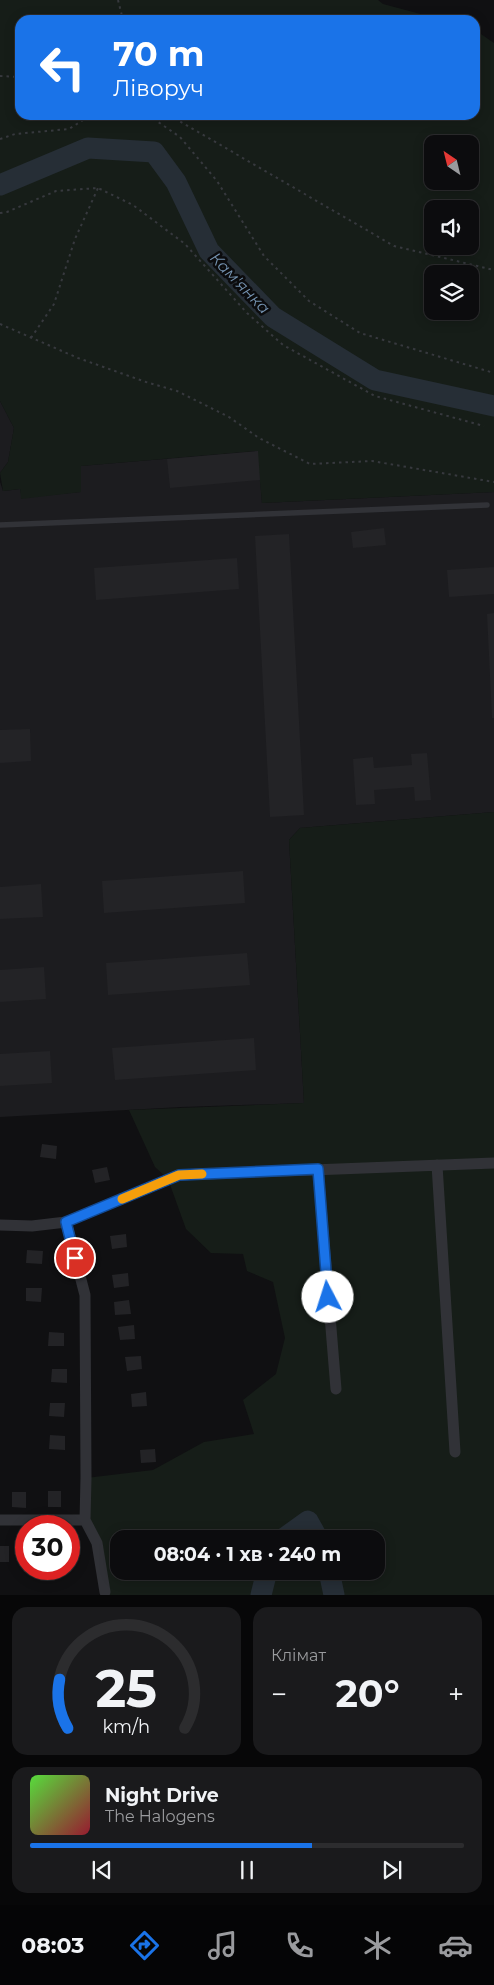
<!DOCTYPE html>
<html lang="uk">
<meta charset="utf-8">
<style>
:root{--surface:#0c0c0e;--page:#1a1a1c;--text:#f1f3f6;--muted:#9a9b9e;--line:#2c2c2e;--accent:#1a73e8}
body{margin:0;font-family:Montserrat,sans-serif;background:var(--page);color:var(--text);height:100vh;display:flex;flex-direction:column;font-size:19px;white-space:nowrap}
*{box-sizing:border-box;margin:0}
p{font-size:16px;color:var(--muted)}
.icon{flex:none;width:28px;height:28px;fill:none;stroke:currentColor;stroke-width:2;stroke-linecap:round;stroke-linejoin:round}
.map{position:relative;height:1595px;overflow:hidden}
.details{display:flex;flex-direction:column;gap:12px;padding:12px;background:#070708;flex:1}
.details>*{flex:none}
.hud{position:absolute;left:15px;top:15px;width:465px;height:105px;border-radius:15px;box-shadow:0 2px 12px #0003,0 0 0 1px var(--line);background:#1a73e8;color:#fff;overflow:hidden}
.needle{width:32px;rotate:325deg}
.tools{position:absolute;left:424px;top:135px;display:grid;gap:10px}
.tools a{display:grid;place-items:center;width:55px;height:55px;border-radius:10px;background:var(--surface);box-shadow:0 2px 12px #0003,0 0 0 1px var(--line);font-size:25px}
.speed{position:absolute;left:15px;top:1515px;display:flex;gap:10px;font-size:25px;font-weight:700;text-align:center}
.speed>*{display:grid;place-content:center;width:65px;height:65px;border-radius:50%;background:var(--surface);box-shadow:0 2px 12px #0003,0 0 0 1px var(--line);line-height:1}
.speed .limit{border:8px solid #d22;background:#fff;color:#111}
.pin{position:absolute;display:grid;place-items:center;width:42px;height:42px;color:#fff;margin:-21px;border:2px solid #fff;border-radius:50%;box-shadow:0 1px 5px #0007}
.me{position:absolute;width:55px;margin:-28px;rotate:355deg;stroke-linejoin:round;filter:drop-shadow(0 0 4px #0008)}
.turn{display:flex;align-items:center;gap:18px;height:105px;padding:0 15px;font-size:22px}
.turn .icon{width:65px;height:65px;stroke-width:2.5}
.turn b{display:block;font-size:35px;line-height:42px}
.big{font-size:38px;font-weight:700;line-height:1.1}
.details .tile{flex:1;display:flex;flex-direction:column;justify-content:center;gap:8px;min-width:0;padding:0 18px;border-radius:15px;background:var(--page)}
.details .dial{align-items:center;gap:0}
.dial svg{height:130px;overflow:visible;fill:none;stroke:var(--line);stroke-width:7;stroke-linecap:round;text-anchor:middle}
.dial text{fill:var(--text);stroke:none}
.song{display:flex;align-items:center;gap:15px}
.cover{width:60px;height:60px;border-radius:8px;background:linear-gradient(135deg,hsl(110 70% 55%),hsl(350 70% 35%))}
.played{height:5px;border-radius:2px;background:linear-gradient(90deg,var(--accent) 65%,var(--line) 65%)}
.keys{display:flex;justify-content:space-around;direction:ltr}
.heat{display:flex;justify-content:space-between;align-items:center;font-size:28px;direction:ltr}
.details .tiles{flex:1;display:grid;gap:12px;grid-template-columns:1fr 1fr}
.tile:last-child{grid-column:span 2}
.trip{position:absolute;left:110px;top:1530px;width:275px;height:50px;border-radius:15px;background:var(--surface);box-shadow:0 2px 12px #0003,0 0 0 1px var(--line);font-weight:700;line-height:50px;text-align:center}
.tabs{display:flex;height:80px;justify-content:space-around;align-items:center;background:#050506;color:var(--muted)}
.tabs .icon{width:35px;height:35px}
.tabs .selected{color:var(--accent)}
.tabs b{font-size:22px;color:var(--text)}
.map>svg:first-child{display:block}
.built{fill:#1c1c1f}
.green{fill:#161d18;fill-rule:evenodd}
.lines{fill:none;stroke-linecap:round;stroke-linejoin:round}
.river{stroke:#262e36;stroke-width:21}
.building{fill:#232326}
.path{stroke:#37393e;stroke-width:2;stroke-dasharray:2.5 4;stroke-linecap:butt}
.lane{stroke:#313237;stroke-width:5.5}
.street{stroke:#313237;stroke-width:11}
.route-casing{stroke:#114b97;stroke-width:12}
.route{stroke:#1a73e8;stroke-width:9}
.slow{stroke:#f59e0b;stroke-width:9}
.labels{text-anchor:middle;dominant-baseline:central;stroke-width:5;stroke-linejoin:round;paint-order:stroke}
.water-label{font-size:16px;font-style:italic;fill:#7593b1;stroke:#0b0b0d}
</style>
<div class="map">
<svg width="494" height="1595" viewBox="0 0 494 1595">
<rect width="100%" height="100%" fill="#101012"/>
<path class="built" d="M 0,401 L 14,428 L 8,462 L 0,473 Z
M 258,451 L 262,503 L 494,492 L 494,812 L 300,828 L 289,840 L 304,1103 L 181,1107 L 0,1117 L 0,482 L 3,491 L 20,489 L 22,498 L 80,492 L 80,466 Z"/>
<path class="green" d="M 0,0 L 378,0 L 383,4 L 443,20 L 20,20 L 20,115 L 475,115 L 475,30 L 494,43 L 494,492 L 262,503 L 257,451 L 81,466 L 81,492 L 21,499 L 20,489 L 3,491 L 0,473 L 8,462 L 14,428 L 0,401 ZM 432,144 L 470,144 L 470,181 L 432,181 ZM 432,209 L 470,209 L 470,246 L 432,246 ZM 432,274 L 470,274 L 470,311 L 432,311 Z
M 494,812 L 494,1595 L 108,1595 L 85,1520 L 86,1478 L 153,1470 L 204,1442 L 254,1434 L 243,1400 L 276,1374 L 285,1338 L 273,1282 L 247,1271 L 243,1254 L 211,1253 L 186,1229 L 168,1179 L 155,1167 L 129,1110 L 304,1103 L 289,840 L 300,828 ZM 119,1539 L 376,1539 L 376,1571 L 119,1571 Z"/>
<g class="lines">
<path class="river" d="M 0,185 L 88,148 L 154,152 L 176,182 L 209,251 L 273,317 L 375,380 L 494,406
M 283,1539 L 308,1521 L 318,1539
M 329,1571 L 334,1595
M 261,1595 L 267,1571"/>
</g>
<path class="building" d="M 258,451 L 260,480 L 170,488 L 167,459 Z
M 384,528 L 386,545 L 353,548 L 351,532 Z
M 289,534 L 304,815 L 270,817 L 255,536 Z
M 237,558 L 239,589 L 96,600 L 94,568 Z
M 494,567 L 494,594 L 449,597 L 447,570 Z
M 494,613 L 494,718 L 492,718 L 487,614 Z
M 30,729 L 31,761 L 0,763 L 0,730 Z
M 427,753 L 431,800 L 415,801 L 414,787 L 374,790 L 375,804 L 356,805 L 353,759 L 373,757 L 374,768 L 412,765 L 411,754 Z
M 243,871 L 245,903 L 104,913 L 102,881 Z
M 41,884 L 43,917 L 0,919 L 0,887 Z
M 247,953 L 250,985 L 108,995 L 106,963 Z
M 44,967 L 46,999 L 0,1002 L 0,970 Z
M 254,1038 L 256,1070 L 115,1080 L 112,1048 Z
M 50,1051 L 52,1083 L 0,1086 L 0,1054 Z
M 42,1144 L 57,1146 L 56,1159 L 40,1157 Z
M 107,1167 L 110,1180 L 95,1183 L 92,1170 Z
M 126,1234 L 127,1247 L 112,1249 L 110,1236 Z
M 27,1250 L 43,1251 L 42,1264 L 26,1263 Z
M 128,1273 L 129,1286 L 114,1288 L 112,1275 Z
M 26,1288 L 42,1288 L 41,1302 L 26,1301 Z
M 129,1300 L 131,1314 L 115,1315 L 114,1302 Z
M 134,1325 L 135,1339 L 120,1340 L 118,1327 Z
M 49,1332 L 64,1333 L 64,1346 L 48,1346 Z
M 141,1356 L 142,1369 L 127,1371 L 125,1357 Z
M 52,1369 L 67,1369 L 67,1383 L 51,1382 Z
M 146,1392 L 147,1406 L 132,1407 L 131,1394 Z
M 50,1403 L 65,1403 L 64,1417 L 49,1416 Z
M 50,1435 L 65,1436 L 65,1450 L 49,1449 Z
M 155,1449 L 156,1462 L 141,1463 L 140,1450 Z
M 48,1491 L 61,1491 L 61,1507 L 48,1507 Z
M 12,1492 L 26,1492 L 26,1508 L 12,1507 Z
M 0,1546 L 9,1546 L 9,1562 L 0,1562 Z"/>
<g class="lines">
<path class="path" d="M 118,0 L 123,20
M 0,76 L 20,77
M 148,115 L 180,137 L 217,181 L 264,256 L 309,301 L 360,333 L 494,373
M 169,115 L 394,246 L 494,270
M 0,139 L 15,134 L 69,129 L 91,115
M 0,213 L 7,212 L 56,191 L 98,188 L 133,205 L 185,244 L 247,313 L 283,345 L 375,396 L 484,426
M 0,324 L 78,358 L 146,382 L 177,391 L 229,417 L 259,438 L 310,464 L 372,461 L 494,482
M 31,338 L 54,304 L 75,239 L 98,188"/>
<path class="lane" d="M 0,525 L 487,505"/>
<path class="street" d="M 437,1165 L 455,1452
M 318,1169 L 336,1389
M 66,1222 L 179,1175 L 494,1163
M 0,1225 L 32,1226 L 66,1222 L 85,1295 L 86,1478 L 85,1520 L 97,1543 L 105,1592
M 0,1520 L 85,1520"/>
</g>
<g class="lines">
<g class="route-casing">
<path id="route" d="M 75,1258 L 66,1222 L 179,1175 L 318,1169 L 328,1297"/>
</g>
<use href="#route" class="route"/>
<path class="slow" d="M 122,1199 L 179,1175 L 202,1174"/>
</g>
<g class="labels">
<g class="water-label">
<text transform="translate(240 283) rotate(46)">Кам'янка</text>
</g>
</g>
</svg>
<div class="tools">
<a><svg class="needle" viewBox="-14 -14 28 28"><path d="M0-13l5 13h-10z" fill="#e53935"/><path d="M0 13l5-13h-10z" fill="#9a9b9e"/></svg></a>
<a><svg class="icon" aria-label="sound" viewBox="0 0 24 24"><path d="M4 9h4l5-4v14l-5-4H4zM17 9q2 3 0 6"/></svg></a>
<a><svg class="icon" aria-label="layers" viewBox="0 0 24 24"><path d="M12 4l9 5-9 5-9-5zM3 14l9 5 9-5"/></svg></a>
</div>
<div class="speed"><div class="limit">30</div></div>
<div class="pin" style="left:75px;top:1258px;background:#d93025"><svg class="icon" aria-label="arrive" viewBox="0 0 24 24"><path d="M6 21V4h12l-3 4 3 4H6"/></svg></div>
<svg class="me" style="left:328px;top:1297px" viewBox="-20 -20 40 40"><circle r="19" fill="#fff"/><path d="M0-13L10 11 0 6-10 11z" fill="#1a73e8"/></svg>
<div class="trip">08:04 · 1 хв · 240 m</div>
<div class="hud">
<div class="turn"><svg class="icon" aria-label="left" viewBox="0 0 24 24"><path d="M17 20v-9H6M10 6l-5 5 5 5"/></svg><div><b>70 m</b>Ліворуч</div></div>
</div>
</div>
<section class="details">
<div class="tiles">
<div class="tile dial"><svg viewBox="0 0 100 80">
<path d="M14 69A42 42 0 1 1 86 69"/>
<path d="M14 69A42 42 0 0 1 9 39" stroke="#1a73e8"/>
<text x="50" y="56" font-size="32" font-weight="700">25</text>
<text x="50" y="72" font-size="11">km/h</text>
</svg></div>
<div class="tile"><p>Клімат</p>
<div class="heat"><a>−</a><b class="big">20°</b><a>+</a></div>
</div>
<div class="tile">
<div class="song"><i class="cover"></i><div><b>Night Drive</b><p>The Halogens</p></div></div>
<div class="played"></div>
<div class="keys"><svg class="icon" aria-label="previous" viewBox="0 0 24 24"><path d="M18 5L8 12l10 7zM5 5v14"/></svg><svg class="icon" aria-label="pause" viewBox="0 0 24 24"><path d="M8 5v14M16 5v14"/></svg><svg class="icon" aria-label="next" viewBox="0 0 24 24"><path d="M6 5l10 7-10 7zM19 5v14"/></svg></div>
</div>
</div>
</section>
<nav class="tabs">
<b>08:03</b>
<svg class="icon selected" aria-label="directions" viewBox="0 0 24 24"><path d="M12 3l9 9-9 9-9-9zM9 14v-3h6M13 9l2 2-2 2"/></svg>
<svg class="icon" aria-label="music" viewBox="0 0 24 24"><path d="M9 18V5l10-2v13"/><circle cx="6" cy="18" r="3"/><circle cx="16" cy="16" r="3"/></svg>
<svg class="icon" aria-label="phone" viewBox="0 0 24 24"><path d="M5 4h4l2 5-3 2q2 4 5 5l2-3 5 2v4C11 20 4 13 5 4z"/></svg>
<svg class="icon" aria-label="climate" viewBox="0 0 24 24"><path d="M12 3v18M4 7l16 10M4 17L20 7"/></svg>
<svg class="icon" aria-label="car" viewBox="0 0 24 24"><path d="M5 17H2v-5l4-1 3-4h7l3 4 3 1v5h-3M9 17h6M6 11h13"/><circle cx="7" cy="17" r="2"/><circle cx="17" cy="17" r="2"/></svg>
</nav>
